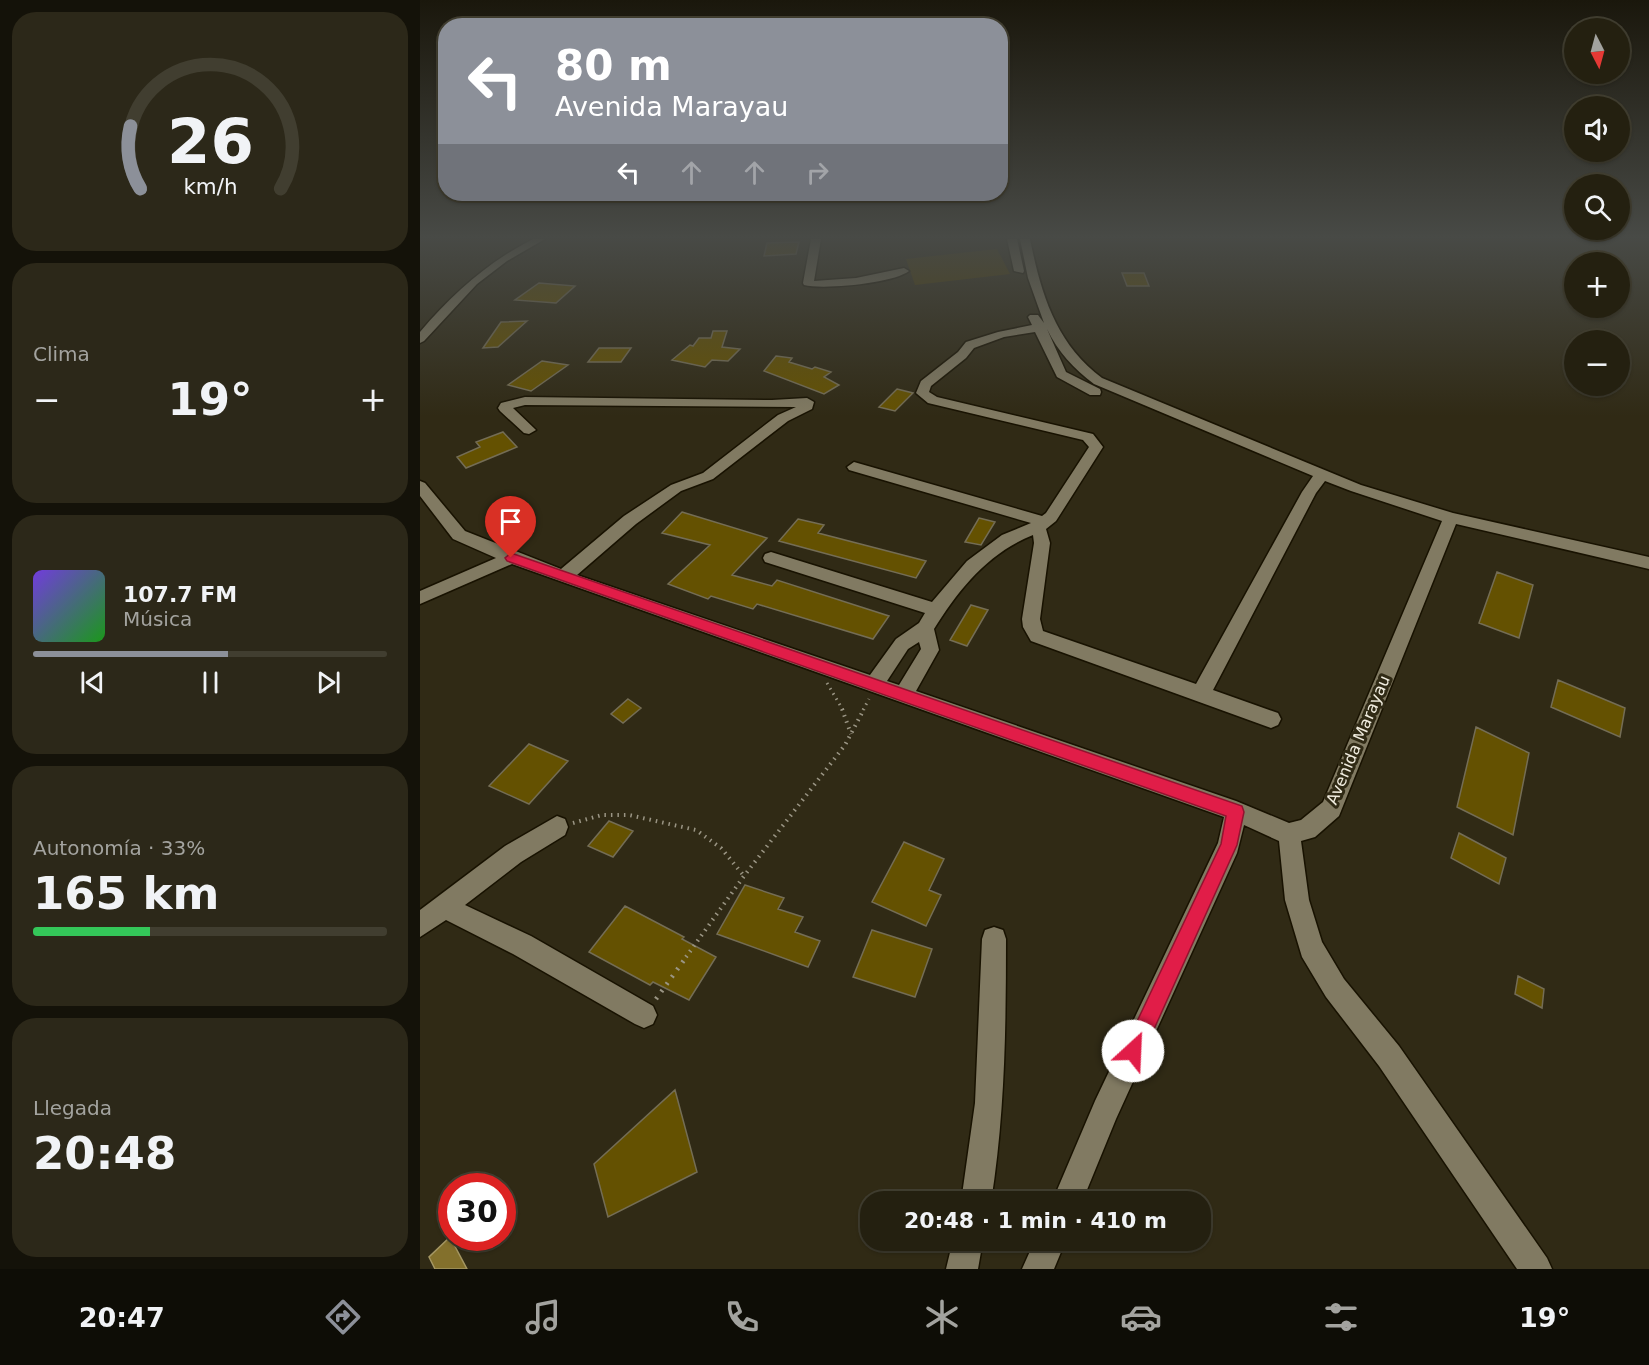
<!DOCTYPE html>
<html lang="es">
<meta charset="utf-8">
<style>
:root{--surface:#242010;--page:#2c2819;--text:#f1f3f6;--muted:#a3a39f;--line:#413e30;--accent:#8c9099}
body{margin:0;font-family:"DejaVu Sans",sans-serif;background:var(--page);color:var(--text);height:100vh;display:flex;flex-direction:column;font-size:22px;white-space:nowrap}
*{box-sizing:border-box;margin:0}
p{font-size:20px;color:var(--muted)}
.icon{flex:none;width:33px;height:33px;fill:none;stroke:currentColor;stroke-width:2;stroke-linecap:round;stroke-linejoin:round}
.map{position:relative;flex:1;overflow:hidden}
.panel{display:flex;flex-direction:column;gap:12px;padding:12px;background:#141209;width:420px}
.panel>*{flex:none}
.banner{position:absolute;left:18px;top:18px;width:570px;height:183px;border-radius:24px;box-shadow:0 2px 4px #0004,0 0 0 2px var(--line);background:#8c9099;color:#fff;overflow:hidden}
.needle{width:39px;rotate:174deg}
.fabs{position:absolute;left:1144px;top:18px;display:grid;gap:12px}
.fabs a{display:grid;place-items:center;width:66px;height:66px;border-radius:50%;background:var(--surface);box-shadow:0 2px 4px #0004,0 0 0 2px var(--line);font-size:30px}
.speed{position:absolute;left:18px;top:1173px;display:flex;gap:12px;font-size:30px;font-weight:700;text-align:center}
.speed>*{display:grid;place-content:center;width:78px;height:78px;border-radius:50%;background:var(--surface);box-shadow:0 2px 4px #0004,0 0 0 2px var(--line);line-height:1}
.speed .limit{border:9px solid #d22;background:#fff;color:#111}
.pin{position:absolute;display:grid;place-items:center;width:51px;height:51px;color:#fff;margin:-62px -26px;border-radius:50% 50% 50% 0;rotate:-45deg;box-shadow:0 0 6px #0007}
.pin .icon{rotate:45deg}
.me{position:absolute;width:66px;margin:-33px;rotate:25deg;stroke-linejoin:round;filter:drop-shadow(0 0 4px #0008)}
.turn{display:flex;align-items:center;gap:21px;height:126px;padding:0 18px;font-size:27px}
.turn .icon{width:78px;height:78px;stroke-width:2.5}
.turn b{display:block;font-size:42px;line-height:51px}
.lanes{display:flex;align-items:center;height:57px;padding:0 18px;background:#0003;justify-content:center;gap:30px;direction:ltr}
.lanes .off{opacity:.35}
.big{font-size:45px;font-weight:800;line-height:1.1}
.panel .widget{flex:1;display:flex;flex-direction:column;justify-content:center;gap:9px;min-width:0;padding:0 21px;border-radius:24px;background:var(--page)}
.panel .dial{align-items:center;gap:0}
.dial svg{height:156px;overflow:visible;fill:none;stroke:var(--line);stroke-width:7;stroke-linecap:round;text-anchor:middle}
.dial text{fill:var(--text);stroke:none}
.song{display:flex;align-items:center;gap:18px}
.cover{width:72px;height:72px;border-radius:9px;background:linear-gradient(135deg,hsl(260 70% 55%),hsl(120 70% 35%))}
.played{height:6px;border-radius:3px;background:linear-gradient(90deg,var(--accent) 55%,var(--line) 55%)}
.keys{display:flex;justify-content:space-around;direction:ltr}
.heat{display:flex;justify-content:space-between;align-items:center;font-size:33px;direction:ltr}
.charge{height:9px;border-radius:4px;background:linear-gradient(90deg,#34c759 33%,var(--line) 0)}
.trip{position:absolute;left:440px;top:1191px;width:351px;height:60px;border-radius:24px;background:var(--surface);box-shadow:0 2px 4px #0004,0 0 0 2px var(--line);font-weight:800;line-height:60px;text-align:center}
.dock{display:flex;height:96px;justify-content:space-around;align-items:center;background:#0e0d06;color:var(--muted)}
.dock .icon{width:42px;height:42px}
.dock .active{color:var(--accent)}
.dock b{font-size:27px;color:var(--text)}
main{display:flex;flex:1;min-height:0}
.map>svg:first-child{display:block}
.green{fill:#4c3d00}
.water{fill:#83702c;stroke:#a49662;stroke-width:1.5}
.building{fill:#645101;stroke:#746d55;stroke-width:1.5}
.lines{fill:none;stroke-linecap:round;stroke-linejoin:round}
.minor-casing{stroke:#181201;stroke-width:3}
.path-far2{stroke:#9a9584;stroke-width:3;stroke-dasharray:1.5 4.5;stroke-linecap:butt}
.path-far1{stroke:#9a9584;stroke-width:4;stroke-dasharray:1.5 5;stroke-linecap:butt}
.path{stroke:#9a9584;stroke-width:4.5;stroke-dasharray:2 7;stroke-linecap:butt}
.minor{fill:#817a62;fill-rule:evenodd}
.route{fill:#e11d48;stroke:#92132f;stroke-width:1.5}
.labels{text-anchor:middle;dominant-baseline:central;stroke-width:6;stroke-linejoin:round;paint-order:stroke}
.street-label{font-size:16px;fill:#f1ede0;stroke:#302a15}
</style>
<main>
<section class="panel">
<div class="widget dial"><svg viewBox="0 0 100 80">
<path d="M14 69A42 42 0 1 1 86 69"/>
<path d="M14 69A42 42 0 0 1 9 37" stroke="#8c9099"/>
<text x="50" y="56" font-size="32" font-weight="700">26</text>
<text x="50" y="72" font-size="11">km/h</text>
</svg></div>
<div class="widget"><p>Clima</p>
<div class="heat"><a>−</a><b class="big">19°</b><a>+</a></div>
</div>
<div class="widget">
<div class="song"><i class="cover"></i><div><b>107.7 FM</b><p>Música</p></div></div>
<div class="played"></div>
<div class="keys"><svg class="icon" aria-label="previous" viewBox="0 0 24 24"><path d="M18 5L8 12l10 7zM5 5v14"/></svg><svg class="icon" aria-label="pause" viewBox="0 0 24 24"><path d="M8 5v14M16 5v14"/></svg><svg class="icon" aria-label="next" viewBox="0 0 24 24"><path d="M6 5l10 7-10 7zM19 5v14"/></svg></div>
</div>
<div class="widget"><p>Autonomía · 33%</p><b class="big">165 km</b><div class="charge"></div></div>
<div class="widget"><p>Llegada</p><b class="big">20:48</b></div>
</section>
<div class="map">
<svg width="1229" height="1269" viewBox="0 0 1229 1269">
<rect width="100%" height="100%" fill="#302a15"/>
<path class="green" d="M 577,249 L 590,274 L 495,285 L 486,259 Z"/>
<path class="water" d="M 30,1237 L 47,1269 L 15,1269 L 9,1257 Z"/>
<path class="building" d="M 379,242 L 376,254 L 344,256 L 347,243 Z
M 702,273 L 724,273 L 729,286 L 707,286 Z
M 119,283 L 155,286 L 136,303 L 95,300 Z
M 107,321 L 78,347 L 63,348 L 81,322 Z
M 293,331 L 307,331 L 302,347 L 320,349 L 308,361 L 292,360 L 285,367 L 252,360 L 270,345 L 273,346 L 279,338 L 291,338 Z
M 179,348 L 211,348 L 201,362 L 168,362 Z
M 356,356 L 372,358 L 369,362 L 392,369 L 395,367 L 411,372 L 404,377 L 419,385 L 404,394 L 344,371 Z
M 122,361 L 148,365 L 111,391 L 88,385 Z
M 477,389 L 493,393 L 475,411 L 459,407 Z
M 83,432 L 97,447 L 46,468 L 37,457 L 60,447 L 56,442 Z
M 262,512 L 347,538 L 312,575 L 352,586 L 357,580 L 469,616 L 453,639 L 337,604 L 333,609 L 291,596 L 288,599 L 248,584 L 290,545 L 242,533 Z
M 559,518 L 575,522 L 561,545 L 545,542 Z
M 378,519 L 404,525 L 398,533 L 506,561 L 496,578 L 359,541 Z
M 1077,572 L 1113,585 L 1099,638 L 1059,623 Z
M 551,605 L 568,610 L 547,646 L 530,640 Z
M 1138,680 L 1205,708 L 1200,737 L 1131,707 Z
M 208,699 L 221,708 L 203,723 L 191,714 Z
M 1056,727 L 1109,753 L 1093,835 L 1037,807 Z
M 109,744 L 148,761 L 109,804 L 69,786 Z
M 189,821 L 213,831 L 193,857 L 168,846 Z
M 1039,833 L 1086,858 L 1079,884 L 1031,858 Z
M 484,842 L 524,859 L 509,890 L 521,895 L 506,926 L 452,902 Z
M 325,885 L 364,898 L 358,909 L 383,917 L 375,932 L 400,941 L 388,967 L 297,934 Z
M 205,906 L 264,937 L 262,939 L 296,957 L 269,1000 L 233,982 L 230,985 L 169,952 Z
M 452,930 L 512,949 L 495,997 L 433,977 Z
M 1098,976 L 1124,989 L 1122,1008 L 1095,994 Z
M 255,1090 L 277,1172 L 188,1217 L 174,1164 Z"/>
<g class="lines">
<g class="minor-casing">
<path id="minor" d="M 113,239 L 125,239 L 87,261 L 57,284 L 4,341 L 0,343 L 0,332 C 33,293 68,262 113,239 Z
M 391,239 L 401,239 L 394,281 L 436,278 L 484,268 L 489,271 C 474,283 404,290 384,285 L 383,283 Z
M 587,239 L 597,239 L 604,271 L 603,273 L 594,271 Z
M 600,239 L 610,239 C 621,294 636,344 682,378 L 941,485 L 1033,513 L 1229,557 L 1229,569 L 1036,524 L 919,816 L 895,837 L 881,841 L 889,900 L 902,942 L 924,979 L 979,1046 L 1127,1258 L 1132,1269 L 1097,1269 L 959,1066 L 906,997 L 882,957 L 865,900 L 859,841 L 824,825 L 817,853 L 696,1119 L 662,1202 L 632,1202 L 675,1101 L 798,843 L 804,817 L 92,564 L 0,604 L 0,591 L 76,558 L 33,539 L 0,496 L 0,481 L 5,483 L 45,531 L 141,569 L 204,516 L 251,485 L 283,473 L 358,415 L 376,407 L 105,405 L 93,408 L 116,430 L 109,434 L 104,433 L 80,411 L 78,408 L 81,403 L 105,397 L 352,400 L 387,398 L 394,402 L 392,409 L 368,421 L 293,479 L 261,491 L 216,524 L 157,575 L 450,675 L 476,639 L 499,623 L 505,613 L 345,562 L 343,558 L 345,554 L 351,552 L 512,602 L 547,561 L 582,535 L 611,523 L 429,470 L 427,467 L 434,462 L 622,516 L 626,513 L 669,447 L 663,440 L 508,403 L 496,393 L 501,381 L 538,352 L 546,342 L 578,332 L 612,325 L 608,317 L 610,315 L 618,315 L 624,323 L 608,278 ZM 627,329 C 638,352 654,369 674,384 L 893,476 L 882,492 L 776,684 L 623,631 L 620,619 L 630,543 L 626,529 L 636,521 L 683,447 L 673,434 L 517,397 L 509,392 L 511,386 L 546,358 L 554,348 L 584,337 L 615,332 L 637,377 L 670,395 L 680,395 L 681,392 L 680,389 L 646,372 ZM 905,481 L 931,491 L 1022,521 L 903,802 L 881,820 L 869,823 L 816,801 L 496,691 L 519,650 L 514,629 C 539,589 568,553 613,535 L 614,543 L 602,619 L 603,627 L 611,641 L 851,728 L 858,725 L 861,719 L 858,713 L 793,690 L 896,493 ZM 499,642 L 501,649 L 479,685 L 467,681 L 488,649 Z
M 137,816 L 145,819 L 148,827 L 145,835 L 101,862 L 45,905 L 111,936 L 233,1006 L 237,1015 L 233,1024 L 224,1028 L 215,1024 L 93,954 L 26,920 L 0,937 L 0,910 L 85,846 Z
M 574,927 L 583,930 L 586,939 C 586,1027 585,1114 571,1202 L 541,1202 L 555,1103 L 562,939 L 565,930 Z
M 533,1240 L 563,1240 L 558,1269 L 526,1269 Z
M 615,1240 L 646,1240 L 634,1269 L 602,1269 Z"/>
</g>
<path class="path-far2" d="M 407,683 L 423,710
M 443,710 L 449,699"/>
<path class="path-far1" d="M 422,709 L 431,734
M 153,823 L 182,815 L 209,815 L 276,830 L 301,848 L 324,876
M 266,957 L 324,876 L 425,745 L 444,709"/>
<path class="path" d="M 236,999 L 267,956"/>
<use href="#minor" class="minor"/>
</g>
<linearGradient id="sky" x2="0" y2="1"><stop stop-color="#1a170c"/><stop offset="0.57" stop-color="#484a46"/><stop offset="1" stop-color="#484a46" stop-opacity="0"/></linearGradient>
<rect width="1229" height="416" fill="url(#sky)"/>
<path class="route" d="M 91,553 L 822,806 L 824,812 L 817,845 L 721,1058 L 713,1061 L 706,1058 L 703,1051 L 801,844 L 806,816 L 87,561 L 85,558 Z"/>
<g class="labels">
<g class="street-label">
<text transform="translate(938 740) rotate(-67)">Avenida Marayau</text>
</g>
</g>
</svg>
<div class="fabs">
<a><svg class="needle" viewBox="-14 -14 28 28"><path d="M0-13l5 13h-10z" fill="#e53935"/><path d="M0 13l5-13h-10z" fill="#a3a39f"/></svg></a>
<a><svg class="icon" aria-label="sound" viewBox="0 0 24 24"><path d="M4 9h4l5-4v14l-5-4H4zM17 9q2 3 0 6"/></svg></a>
<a><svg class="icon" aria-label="search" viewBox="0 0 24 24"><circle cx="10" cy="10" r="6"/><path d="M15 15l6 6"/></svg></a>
<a>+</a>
<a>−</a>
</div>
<div class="speed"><div class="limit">30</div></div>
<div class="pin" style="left:91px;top:558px;background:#d93025"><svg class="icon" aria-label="arrive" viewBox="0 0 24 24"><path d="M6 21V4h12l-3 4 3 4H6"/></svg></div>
<svg class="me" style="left:713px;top:1051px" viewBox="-20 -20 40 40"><circle r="19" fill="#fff"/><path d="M0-13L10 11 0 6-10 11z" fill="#e11d48"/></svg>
<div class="trip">20:48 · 1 min · 410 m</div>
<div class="banner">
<div class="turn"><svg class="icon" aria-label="left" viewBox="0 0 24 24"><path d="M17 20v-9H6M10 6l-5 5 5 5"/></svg><div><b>80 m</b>Avenida Marayau</div></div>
<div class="lanes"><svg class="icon" aria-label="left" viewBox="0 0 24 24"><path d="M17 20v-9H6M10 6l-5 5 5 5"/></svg><svg class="icon off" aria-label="ahead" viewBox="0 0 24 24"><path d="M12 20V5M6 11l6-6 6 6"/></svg><svg class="icon off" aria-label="ahead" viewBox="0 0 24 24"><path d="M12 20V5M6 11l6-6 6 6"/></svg><svg class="icon off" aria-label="right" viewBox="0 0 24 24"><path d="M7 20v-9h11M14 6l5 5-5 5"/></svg></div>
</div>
</div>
</main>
<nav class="dock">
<b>20:47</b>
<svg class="icon active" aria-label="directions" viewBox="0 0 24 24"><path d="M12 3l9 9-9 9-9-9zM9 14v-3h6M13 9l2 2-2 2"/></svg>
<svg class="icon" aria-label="music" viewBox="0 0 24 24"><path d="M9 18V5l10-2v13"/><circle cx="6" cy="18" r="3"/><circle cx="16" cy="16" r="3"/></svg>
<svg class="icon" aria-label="phone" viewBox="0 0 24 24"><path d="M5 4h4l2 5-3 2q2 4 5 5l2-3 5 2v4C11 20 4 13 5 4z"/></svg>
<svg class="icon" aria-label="climate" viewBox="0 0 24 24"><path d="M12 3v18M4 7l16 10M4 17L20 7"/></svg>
<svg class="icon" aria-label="car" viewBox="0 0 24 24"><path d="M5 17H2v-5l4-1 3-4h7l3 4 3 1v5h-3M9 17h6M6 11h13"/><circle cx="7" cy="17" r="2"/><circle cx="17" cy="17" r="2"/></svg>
<svg class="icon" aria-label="filters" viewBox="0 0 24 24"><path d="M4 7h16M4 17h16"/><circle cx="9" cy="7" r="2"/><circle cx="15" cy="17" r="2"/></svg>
<b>19°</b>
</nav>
